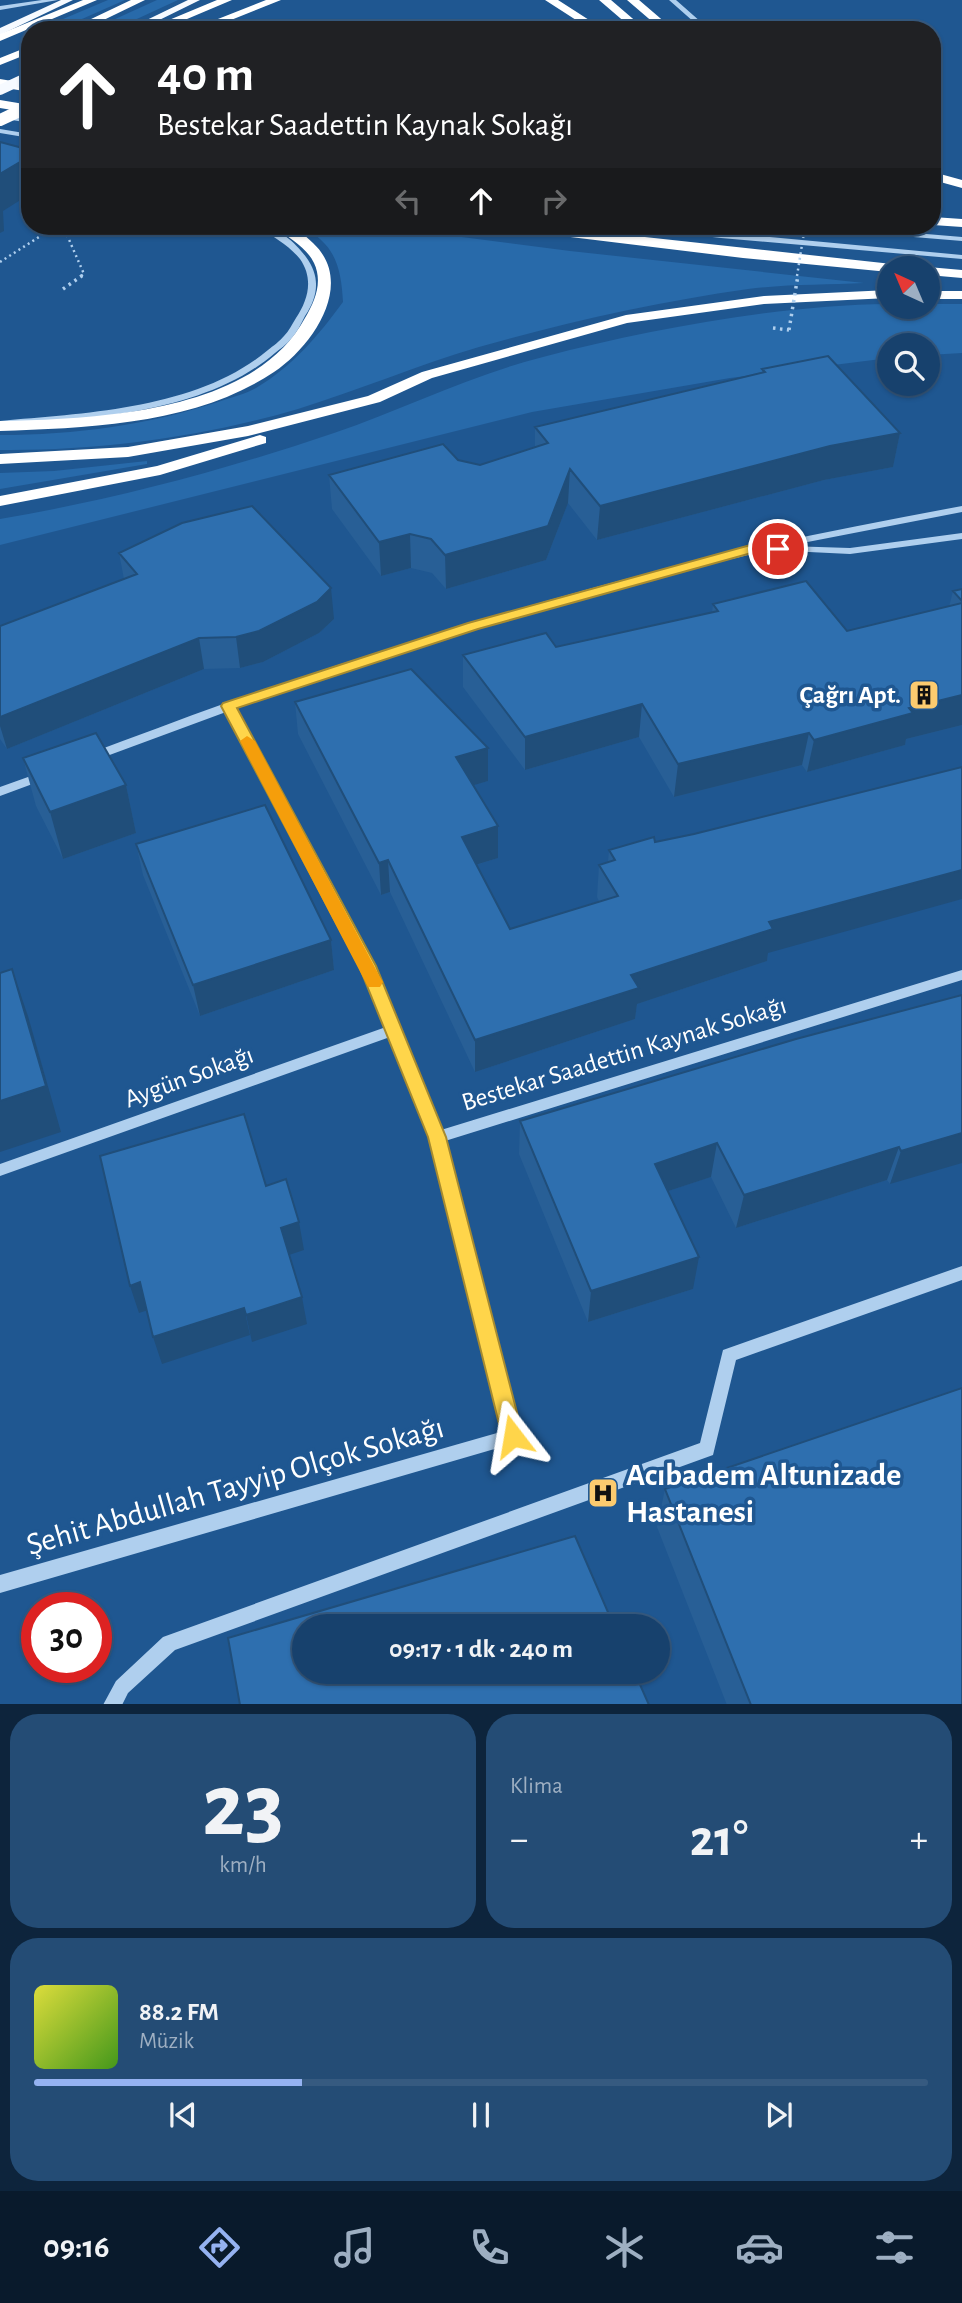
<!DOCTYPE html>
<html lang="tr">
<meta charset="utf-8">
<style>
:root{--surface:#17416d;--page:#244c75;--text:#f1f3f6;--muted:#9eafc2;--line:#365a80;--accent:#95b2f1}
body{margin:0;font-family:"Alegreya Sans",sans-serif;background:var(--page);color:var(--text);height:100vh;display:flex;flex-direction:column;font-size:26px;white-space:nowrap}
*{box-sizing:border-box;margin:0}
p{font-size:23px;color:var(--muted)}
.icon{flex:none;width:38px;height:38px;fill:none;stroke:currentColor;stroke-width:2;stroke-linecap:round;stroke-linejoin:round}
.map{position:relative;height:1704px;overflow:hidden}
.drawer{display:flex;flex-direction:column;gap:10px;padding:10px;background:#0d243c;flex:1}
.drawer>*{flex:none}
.guide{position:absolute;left:21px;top:21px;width:920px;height:214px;border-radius:28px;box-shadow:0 2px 5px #0004,0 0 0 2px var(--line);background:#202124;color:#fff;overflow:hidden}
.needle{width:46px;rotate:316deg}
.controls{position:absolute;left:877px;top:256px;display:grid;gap:14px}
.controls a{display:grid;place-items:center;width:63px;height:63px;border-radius:50%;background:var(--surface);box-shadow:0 2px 5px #0004,0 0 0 2px var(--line);font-size:35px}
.speed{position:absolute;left:21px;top:1592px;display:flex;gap:14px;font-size:35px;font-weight:700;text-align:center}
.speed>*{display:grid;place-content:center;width:91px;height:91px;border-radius:50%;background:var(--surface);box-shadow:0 2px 5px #0004,0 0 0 2px var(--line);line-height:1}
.speed .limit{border:10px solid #d22;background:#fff;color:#111}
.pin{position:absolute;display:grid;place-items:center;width:60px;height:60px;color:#fff;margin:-30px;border:4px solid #fff;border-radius:50%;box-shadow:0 2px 7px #0007}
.me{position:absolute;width:77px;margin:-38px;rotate:346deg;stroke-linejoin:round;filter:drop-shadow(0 0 5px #0008)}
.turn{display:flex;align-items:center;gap:24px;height:147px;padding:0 21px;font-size:32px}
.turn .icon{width:91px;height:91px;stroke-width:2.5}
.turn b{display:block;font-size:49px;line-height:60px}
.lanes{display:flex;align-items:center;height:66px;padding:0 21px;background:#0003;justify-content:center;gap:35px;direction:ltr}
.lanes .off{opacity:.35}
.big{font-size:52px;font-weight:700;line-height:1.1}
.drawer .card{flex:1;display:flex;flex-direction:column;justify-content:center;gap:10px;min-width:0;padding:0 24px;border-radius:28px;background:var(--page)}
.drawer .dial{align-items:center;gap:0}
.dial b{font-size:91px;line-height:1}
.song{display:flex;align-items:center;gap:21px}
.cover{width:84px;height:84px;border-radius:10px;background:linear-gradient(135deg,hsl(60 70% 55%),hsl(100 70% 35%))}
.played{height:7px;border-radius:4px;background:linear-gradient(90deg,var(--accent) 30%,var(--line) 30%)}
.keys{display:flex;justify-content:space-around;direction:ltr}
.heat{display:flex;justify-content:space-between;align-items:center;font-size:38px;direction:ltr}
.drawer .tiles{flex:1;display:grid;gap:10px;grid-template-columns:1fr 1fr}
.card:last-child{grid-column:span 2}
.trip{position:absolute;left:292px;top:1614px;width:378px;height:70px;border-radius:35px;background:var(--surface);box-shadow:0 2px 5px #0004,0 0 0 2px var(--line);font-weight:700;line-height:70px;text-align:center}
.tabs{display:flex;height:112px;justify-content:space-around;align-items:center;background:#091a2c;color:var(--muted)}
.tabs .icon{width:49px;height:49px}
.tabs .selected{color:var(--accent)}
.tabs b{font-size:32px;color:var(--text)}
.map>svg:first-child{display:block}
.green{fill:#286aaa}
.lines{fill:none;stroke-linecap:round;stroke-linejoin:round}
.path-far1{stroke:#afcfee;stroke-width:2.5;stroke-dasharray:2 3.5;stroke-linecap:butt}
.path{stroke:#afcfee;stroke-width:3.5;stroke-dasharray:2.5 4.5;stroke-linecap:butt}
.minor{fill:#afcfee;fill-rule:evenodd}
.major{fill:#f6faff;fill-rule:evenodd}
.highway{fill:#fff;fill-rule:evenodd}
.path-bridge-far1{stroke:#afcfee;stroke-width:2.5;stroke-dasharray:2 3.5;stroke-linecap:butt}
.path-bridge{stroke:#afcfee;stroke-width:3.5;stroke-dasharray:2.5 4.5;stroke-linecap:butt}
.major-bridge{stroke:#f6faff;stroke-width:10}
.highway-bridge{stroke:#fff;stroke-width:12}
.wall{fill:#285f96}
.shaded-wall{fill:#204e7a}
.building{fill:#2e6faf;stroke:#204e7a;stroke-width:2}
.route{fill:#ffd54a;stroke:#a68a30;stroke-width:2}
.slow{fill:#f59e0b}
.labels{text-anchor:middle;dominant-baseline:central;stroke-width:7;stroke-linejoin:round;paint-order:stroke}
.poi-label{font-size:26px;font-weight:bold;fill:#fff;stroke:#1f5791;text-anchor:end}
.street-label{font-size:26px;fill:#fff;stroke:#1f5791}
.near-poi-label{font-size:32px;font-weight:bold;fill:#fff;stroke:#1f5791;text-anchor:start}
.near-street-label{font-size:32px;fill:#fff;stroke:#1f5791}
</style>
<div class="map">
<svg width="962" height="1705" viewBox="0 0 962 1705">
<rect width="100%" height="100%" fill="#1f5791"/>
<path class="green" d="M 108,0 L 125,0 L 57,30 L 37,30 Z
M 157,0 L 178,0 L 113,30 L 91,30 Z
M 301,226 L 377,226 L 570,251 L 864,283 C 826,285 786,284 748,289 C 657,302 567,322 479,347 C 418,365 359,390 298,409 C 203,437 99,451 0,450 L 0,435 C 75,435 150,425 221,401 C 232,397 246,394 256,388 C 293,366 318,336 343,302 C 341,266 335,244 301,226 Z
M 889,304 L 962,304 L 962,353 L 928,355 L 928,345 L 889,345 L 889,358 L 730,378 L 532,412 L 0,545 L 0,519 C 113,500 225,470 334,433 C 404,409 471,375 543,357 C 650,329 780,305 889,304 Z
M 147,461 L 147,464 L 0,489 L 0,473 L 54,471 Z"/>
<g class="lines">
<path class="path-far1" d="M 933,145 L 942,149
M 67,235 L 84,274 L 81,276
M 0,262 L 39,237"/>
<path class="path" d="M 63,289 L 83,275
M 773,328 L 789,330"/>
<path class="minor" d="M 42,0 L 58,0 L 0,10 L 0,6 Z
M 669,0 L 676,0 L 710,30 L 703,30 Z
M 0,114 L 30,119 L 30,123 L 0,118 Z
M 0,129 L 30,134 L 30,138 L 0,133 Z
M 259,226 C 276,225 296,243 306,257 C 321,277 318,297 305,316 C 301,324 297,332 291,339 C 287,344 280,349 275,353 C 204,414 90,418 0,427 L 0,421 C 87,413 198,409 268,350 C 273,346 280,341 284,336 C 289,331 292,324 296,318 C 308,300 314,279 300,259 C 289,245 272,237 259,226 Z
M 631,226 L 653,226 L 962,255 L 962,259 L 721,238 L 635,228 Z
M 801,226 L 831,226 L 962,237 L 962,241 L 805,228 Z
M 962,506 L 962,512 L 787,546 L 850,548 L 962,533 L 962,539 L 850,554 L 768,550 L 740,557 L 633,583 L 525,614 L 416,647 L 235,709 L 375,966 L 441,1130 L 962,970 L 962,980 L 445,1141 L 521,1436 L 519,1442 L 0,1593 L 0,1575 L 504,1431 L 430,1137 L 390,1037 L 0,1176 L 0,1164 L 386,1027 L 362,966 L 226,712 L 96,760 L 88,760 L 86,757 L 88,754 C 134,737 181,719 226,703 C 357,657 491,615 626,579 C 737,549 849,527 962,506 Z
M 42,772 L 48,776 L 46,779 L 0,796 L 0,787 Z
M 962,1266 L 962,1280 L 736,1360 L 713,1455 L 175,1650 L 128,1693 L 122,1705 L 103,1705 L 116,1681 L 163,1637 L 700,1443 L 723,1350 Z"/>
<path class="major" d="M 61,0 L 73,0 L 0,35 L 0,28 Z
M 188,0 L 200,0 L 139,30 L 126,30 Z"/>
<path class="highway" d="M 83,0 L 97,0 L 0,41 L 0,34 Z
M 131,0 L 145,0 L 83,30 L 68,30 Z
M 217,0 L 232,0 L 161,30 L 145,30 Z
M 266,0 L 281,0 L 206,30 L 190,30 Z
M 545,0 L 558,0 L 600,27 L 590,29 Z
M 599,0 L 611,0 L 646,30 L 634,30 Z
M 627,0 L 639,0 L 674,30 L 662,30 Z
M 30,46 L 30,53 L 0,65 L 0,58 Z
M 0,79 L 30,84 L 30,92 L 0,87 Z
M 0,100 L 30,105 L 30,113 L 0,108 Z
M 933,172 L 962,180 L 962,188 L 933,180 Z
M 933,217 L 962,219 L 962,227 L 933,225 Z
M 276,226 C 293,225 301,231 313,243 C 356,283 313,346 274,372 C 197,424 90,428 0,431 L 0,421 C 95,419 254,413 305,318 C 315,301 323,282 314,263 C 306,246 288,239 276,226 Z
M 506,226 L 544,226 L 892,264 L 899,268 L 889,268 L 889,272 L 743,258 L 513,230 Z
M 928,267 L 962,270 L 962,278 L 928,275 L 928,268 L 924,268 Z
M 889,290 L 889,298 L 764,304 L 627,323 L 432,378 L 380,402 L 248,436 L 128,457 L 0,464 L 0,454 L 128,447 L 248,426 L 368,396 L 422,372 L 626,315 L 764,296 Z
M 928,291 L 962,291 L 962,299 L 928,299 Z
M 260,435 L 266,437 L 266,443 L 160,475 L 0,506 L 0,496 L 157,466 Z"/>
<path class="path-bridge-far1" d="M 797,276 L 805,226"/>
<path class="path-bridge" d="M 789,330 L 798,275"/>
<path class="major-bridge" d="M 0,90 L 30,76"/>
<path class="highway-bridge" d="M 0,120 L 30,106"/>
</g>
<path class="wall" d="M 762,369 L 900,433 L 893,467 L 824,480 L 597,540 L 568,503 L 546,560 L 446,589 L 432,573 L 411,568 L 381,576 L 332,509 L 329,475 L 458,460 L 480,465 L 535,448 L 535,427 L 762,372 Z
M 119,553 L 334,619 L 319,633 L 263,662 L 240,668 L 204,669 L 7,749 L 0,739 L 0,626 L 124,579 Z
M 962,589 L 962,725 L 906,739 L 905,745 L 807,772 L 802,765 L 674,797 L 639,737 L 525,770 L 463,687 L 463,655 L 556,647 L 712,613 L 713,604 L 847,631 L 949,607 L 953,591 Z
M 295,702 L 488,748 L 488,781 L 473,785 L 498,826 L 498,858 L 476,865 L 510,929 L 599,901 L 597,897 L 599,865 L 608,862 L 609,850 L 694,834 L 768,953 L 767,961 L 637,1004 L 635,1019 L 475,1072 L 390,892 L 381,895 L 298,734 Z
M 23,758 L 126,785 L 136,833 L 63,859 L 36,806 Z
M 136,844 L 331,940 L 334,970 L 200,1016 L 143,875 Z
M 962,995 L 890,1184 L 887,1180 L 736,1228 L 711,1177 L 668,1191 L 693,1289 L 588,1322 L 519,1154 L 520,1121 Z
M 665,1489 L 962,1705 L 727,1705 L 657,1527 Z"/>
<path class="shaded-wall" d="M 30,156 L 30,194 L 3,211 L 4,231 L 0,233 L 0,174 Z
M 900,433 L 893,467 L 824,480 L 597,540 L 600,506 L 830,446 Z
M 570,469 L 568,503 L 546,560 L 446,589 L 445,555 Z
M 410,534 L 411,568 L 381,576 L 379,542 Z
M 331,588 L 334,619 L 319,633 L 263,662 L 240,668 L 236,637 Z
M 199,638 L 204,669 L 7,749 L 0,726 L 0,717 Z
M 962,695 L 962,725 L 906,739 L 905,745 L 807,772 L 814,740 L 909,708 Z
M 642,704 L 639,737 L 525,770 L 525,737 Z
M 809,733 L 802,765 L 674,797 L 678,764 Z
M 488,748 L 488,781 L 457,790 L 456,757 Z
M 126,785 L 136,833 L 63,859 L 50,812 Z
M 498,826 L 498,858 L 462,869 L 462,837 Z
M 388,860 L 390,892 L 381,895 L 379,863 Z
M 962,870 L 962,899 L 768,953 L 767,961 L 637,1004 L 635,1019 L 475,1072 L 475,1040 L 631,975 L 769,922 Z
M 331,940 L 334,970 L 200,1016 L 193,985 Z
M 12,969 L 28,1016 L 61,1132 L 0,1152 L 0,1101 Z
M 962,1133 L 962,1163 L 890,1184 L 901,1151 Z
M 717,1143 L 711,1177 L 650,1197 L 655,1164 Z
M 899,1147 L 887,1180 L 736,1228 L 744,1195 Z
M 299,1222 L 304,1250 L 286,1256 L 281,1228 Z
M 699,1257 L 693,1289 L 588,1322 L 591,1291 Z
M 140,1282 L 148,1310 L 139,1313 L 130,1286 Z
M 302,1297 L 307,1324 L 252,1342 L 246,1315 Z
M 244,1308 L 250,1335 L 162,1364 L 153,1337 Z"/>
<path class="building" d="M 0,142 L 30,150 L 30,156 L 0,174 Z
M 828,356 L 900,433 L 830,446 L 600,506 L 570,469 L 548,526 L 445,555 L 431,539 L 410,534 L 379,542 L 329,475 L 443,444 L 458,460 L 480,465 L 548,443 L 535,427 L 765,372 L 762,369 Z
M 252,506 L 331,588 L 317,602 L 259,631 L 236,637 L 199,638 L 0,717 L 0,626 L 137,574 L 119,553 L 182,523 Z
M 806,581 L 847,631 L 962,603 L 962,695 L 909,708 L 913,713 L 814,740 L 809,733 L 678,764 L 642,704 L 525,737 L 463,655 L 546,633 L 556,647 L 718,611 L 713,604 Z
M 962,589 L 962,601 L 953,591 Z
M 411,669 L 488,748 L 456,757 L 498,826 L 462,837 L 510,929 L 618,896 L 599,865 L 615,860 L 609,850 L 654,837 L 655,842 L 694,834 L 962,767 L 962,870 L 769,922 L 773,929 L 631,975 L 639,988 L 475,1040 L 388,860 L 379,863 L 295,702 Z
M 96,733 L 126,785 L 50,812 L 23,758 Z
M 265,805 L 331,940 L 193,985 L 136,844 Z
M 12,969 L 46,1086 L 0,1101 L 0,973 Z
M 962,995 L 962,1133 L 901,1151 L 899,1147 L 744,1195 L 717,1143 L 655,1164 L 699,1257 L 591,1291 L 520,1121 L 796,1039 Z
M 244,1114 L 266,1186 L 286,1179 L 299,1222 L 281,1228 L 302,1297 L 246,1315 L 244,1308 L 153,1337 L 140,1282 L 130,1286 L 100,1156 Z
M 962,1388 L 962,1705 L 751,1705 L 665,1489 Z
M 575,1536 L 614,1626 L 304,1626 L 304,1671 L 634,1671 L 649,1705 L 240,1705 L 228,1638 Z"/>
<path class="route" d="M 754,544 L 778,545 L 785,549 L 778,553 L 755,552 L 478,629 L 237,708 L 376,966 L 446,1137 L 523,1436 L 520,1444 L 513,1447 L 505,1444 L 502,1436 L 428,1137 L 359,966 L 221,706 L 223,703 L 468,623 Z"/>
<path class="slow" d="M 247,736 L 255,741 L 380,977 L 383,982 L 380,987 L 368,987 L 240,741 Z"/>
<defs>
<g id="building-square" transform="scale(1.575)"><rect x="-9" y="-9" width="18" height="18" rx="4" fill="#fccb6f" stroke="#1f5791"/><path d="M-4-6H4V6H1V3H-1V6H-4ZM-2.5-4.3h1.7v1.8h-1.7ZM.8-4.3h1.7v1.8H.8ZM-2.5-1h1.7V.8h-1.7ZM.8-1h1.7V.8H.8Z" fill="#111"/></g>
<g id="hospital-square" transform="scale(1.575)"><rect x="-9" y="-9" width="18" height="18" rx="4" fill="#fccb6f" stroke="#1f5791"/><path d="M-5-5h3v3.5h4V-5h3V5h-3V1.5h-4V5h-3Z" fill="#111"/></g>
</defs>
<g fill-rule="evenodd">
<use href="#building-square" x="924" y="695"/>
<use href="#hospital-square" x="603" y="1493"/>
</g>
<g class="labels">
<g class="poi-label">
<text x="901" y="695">Çağrı Apt.</text>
</g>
<g class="street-label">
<text transform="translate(624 1054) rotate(-17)">Bestekar Saadettin Kaynak Sokağı</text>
<text transform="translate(189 1077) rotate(-20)">Aygün Sokağı</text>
</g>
<g class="near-poi-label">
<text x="626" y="1475">Acıbadem Altunizade<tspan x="626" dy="37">Hastanesi</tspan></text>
</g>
<g class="near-street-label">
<text transform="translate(235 1486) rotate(-16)">Şehit Abdullah Tayyip Olçok Sokağı</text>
</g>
</g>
</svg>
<div class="controls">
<a><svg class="needle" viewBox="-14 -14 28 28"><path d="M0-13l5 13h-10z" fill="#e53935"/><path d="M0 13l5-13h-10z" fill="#9eafc2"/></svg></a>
<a><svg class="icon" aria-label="search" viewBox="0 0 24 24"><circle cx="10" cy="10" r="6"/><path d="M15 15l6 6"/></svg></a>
</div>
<div class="speed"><div class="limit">30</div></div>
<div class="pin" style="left:778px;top:549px;background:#d93025"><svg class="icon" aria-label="arrive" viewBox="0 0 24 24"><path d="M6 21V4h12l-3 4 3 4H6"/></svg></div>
<svg class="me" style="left:513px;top:1436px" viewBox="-20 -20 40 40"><path d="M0-17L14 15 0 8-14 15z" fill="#ffd54a" stroke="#fff" stroke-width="4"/></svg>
<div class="trip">09:17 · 1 dk · 240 m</div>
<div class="guide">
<div class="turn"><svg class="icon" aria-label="ahead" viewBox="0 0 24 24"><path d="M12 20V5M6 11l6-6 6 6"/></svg><div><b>40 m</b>Bestekar Saadettin Kaynak Sokağı</div></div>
<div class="lanes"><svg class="icon off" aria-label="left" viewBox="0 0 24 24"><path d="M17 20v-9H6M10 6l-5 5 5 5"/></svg><svg class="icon" aria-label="ahead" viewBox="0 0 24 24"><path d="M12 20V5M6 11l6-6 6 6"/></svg><svg class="icon off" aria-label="right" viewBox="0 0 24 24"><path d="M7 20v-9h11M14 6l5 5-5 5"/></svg></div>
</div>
</div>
<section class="drawer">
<div class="tiles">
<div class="card dial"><b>23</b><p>km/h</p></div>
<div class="card"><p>Klima</p>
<div class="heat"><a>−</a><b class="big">21°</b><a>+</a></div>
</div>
<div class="card">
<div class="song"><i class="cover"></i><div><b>88.2 FM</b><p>Müzik</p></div></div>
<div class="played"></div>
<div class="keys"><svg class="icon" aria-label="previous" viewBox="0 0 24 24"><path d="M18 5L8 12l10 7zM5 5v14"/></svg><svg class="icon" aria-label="pause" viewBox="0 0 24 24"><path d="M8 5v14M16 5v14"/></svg><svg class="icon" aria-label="next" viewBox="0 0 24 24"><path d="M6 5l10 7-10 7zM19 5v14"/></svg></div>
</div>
</div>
</section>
<nav class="tabs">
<b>09:16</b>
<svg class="icon selected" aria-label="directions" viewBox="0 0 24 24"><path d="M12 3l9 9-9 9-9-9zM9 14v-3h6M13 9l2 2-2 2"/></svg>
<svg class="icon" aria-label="music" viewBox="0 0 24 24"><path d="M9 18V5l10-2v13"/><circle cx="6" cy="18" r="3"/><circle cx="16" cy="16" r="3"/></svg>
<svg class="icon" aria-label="phone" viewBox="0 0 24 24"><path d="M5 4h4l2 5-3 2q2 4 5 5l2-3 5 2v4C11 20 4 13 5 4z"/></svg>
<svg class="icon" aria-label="climate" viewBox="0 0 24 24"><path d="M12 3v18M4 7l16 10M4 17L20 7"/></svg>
<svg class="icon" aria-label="car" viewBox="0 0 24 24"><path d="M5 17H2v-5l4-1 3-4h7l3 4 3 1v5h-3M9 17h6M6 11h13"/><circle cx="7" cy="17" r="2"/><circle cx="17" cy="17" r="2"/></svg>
<svg class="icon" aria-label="filters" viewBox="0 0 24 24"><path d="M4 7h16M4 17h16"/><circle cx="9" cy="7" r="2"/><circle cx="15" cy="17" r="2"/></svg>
</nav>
